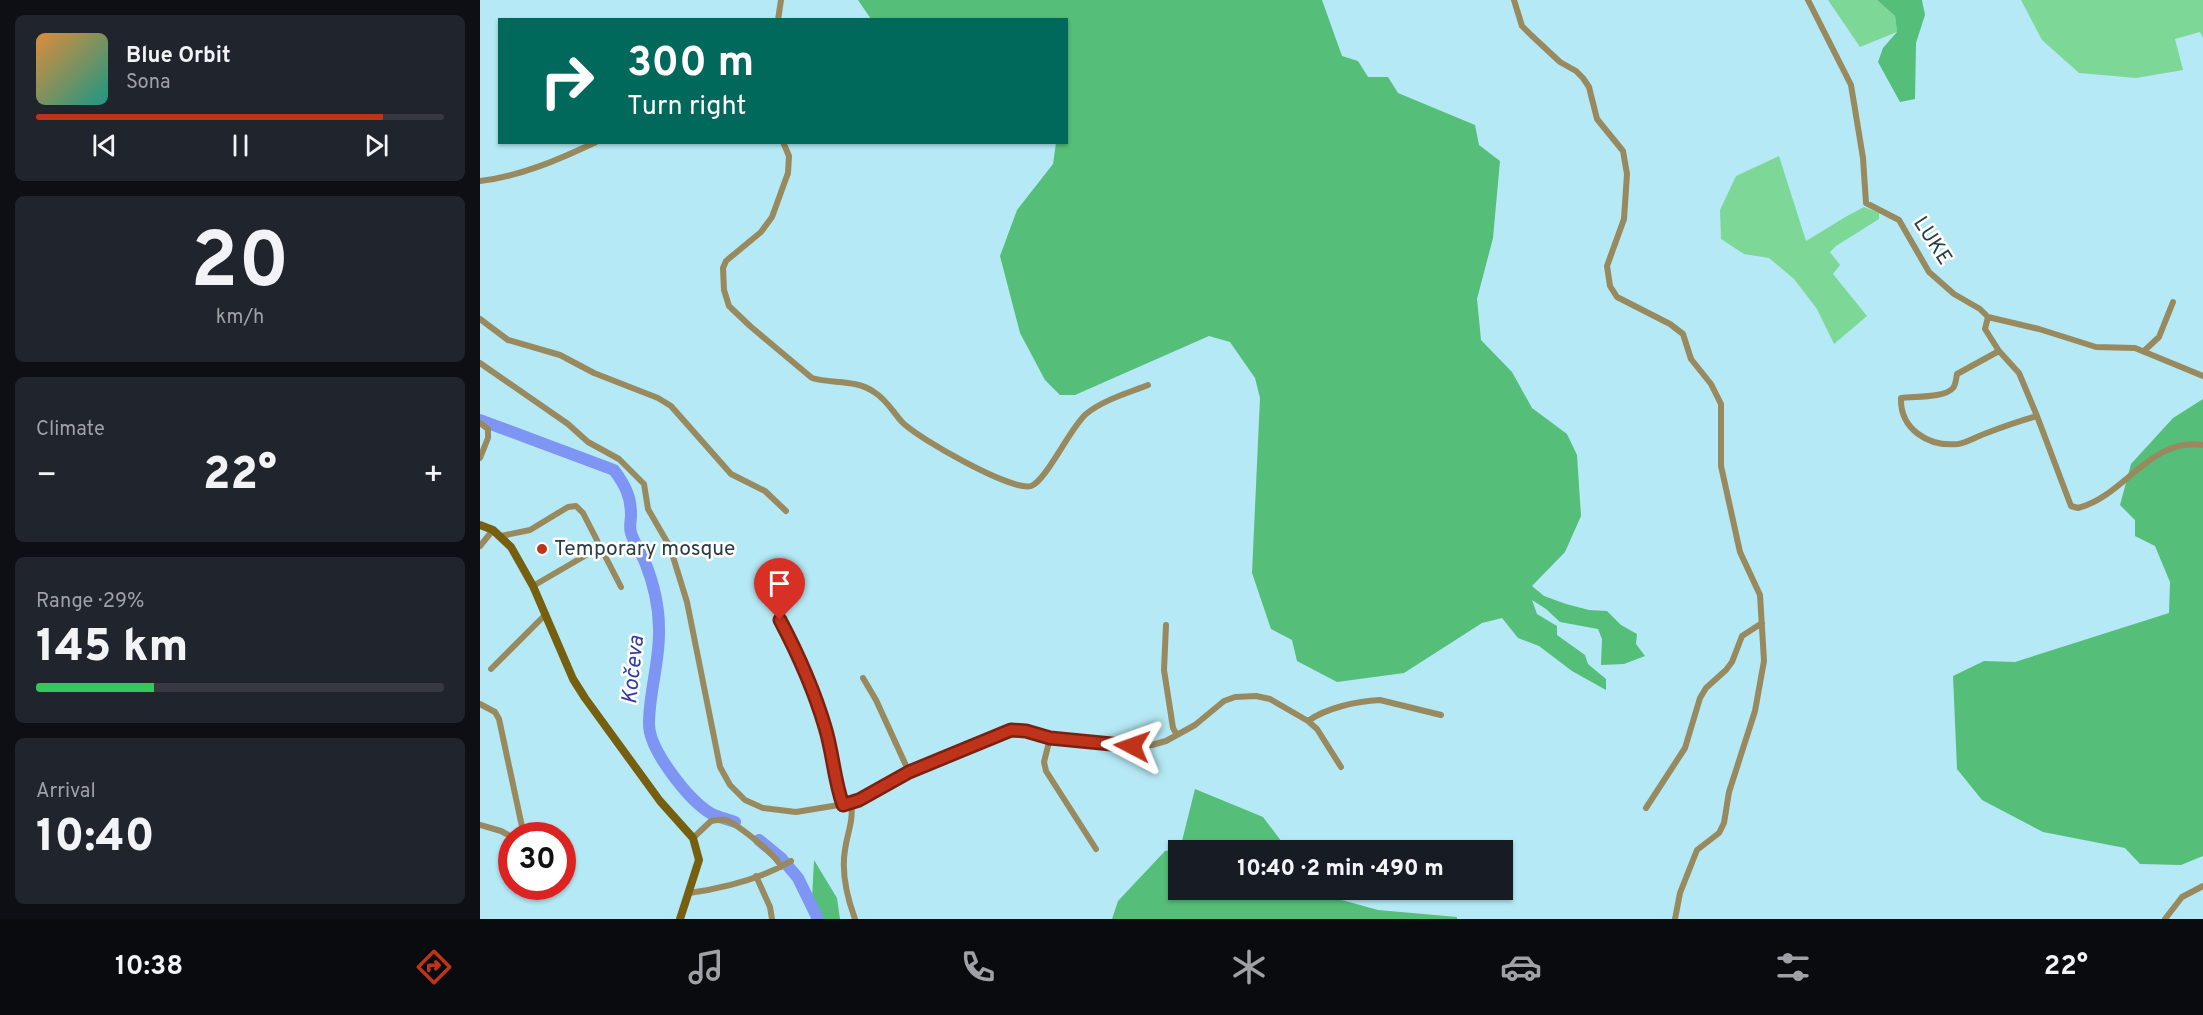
<!DOCTYPE html>
<meta charset="utf-8">
<style>
:root{--surface:#171b24;--page:#20242c;--text:#f1f3f6;--muted:#9ea1a6;--line:#363941;--accent:#be331a}
body{margin:0;font-family:Overpass,sans-serif;background:var(--page);color:var(--text);height:100vh;display:flex;flex-direction:column;font-size:22px;white-space:nowrap}
*{box-sizing:border-box;margin:0}
p{font-size:20px;color:var(--muted)}
.icon{flex:none;width:33px;height:33px;fill:none;stroke:currentColor;stroke-width:2;stroke-linecap:round;stroke-linejoin:round}
.map{position:relative;flex:1;overflow:hidden}
.panel{display:flex;flex-direction:column;gap:15px;padding:15px;background:#0d0f14;width:480px}
.panel>*{flex:none}
.hud{position:absolute;left:18px;top:18px;width:570px;height:126px;border-radius:0px;box-shadow:0 2px 4px #0004;background:#00695c;color:#fff;overflow:hidden}
.speed{position:absolute;left:18px;top:822px;display:flex;gap:12px;font-size:30px;font-weight:700;text-align:center}
.speed>*{display:grid;place-content:center;width:78px;height:78px;border-radius:50%;background:var(--surface);box-shadow:0 2px 4px #0004;line-height:1}
.speed .limit{border:9px solid #d22;background:#fff;color:#111}
.pin{position:absolute;display:grid;place-items:center;width:51px;height:51px;color:#fff;margin:-62px -26px;border-radius:50% 50% 50% 0;rotate:-45deg;box-shadow:0 0 6px #0007}
.pin .icon{rotate:45deg}
.me{position:absolute;width:66px;margin:-33px;rotate:274deg;stroke-linejoin:round;filter:drop-shadow(0 0 4px #0008)}
.turn{display:flex;align-items:center;gap:21px;height:126px;padding:0 30px;font-size:27px}
.turn .icon{width:78px;height:78px;stroke-width:2.5}
.turn b{display:block;font-size:42px;line-height:51px}
.big{font-size:45px;font-weight:800;line-height:1.1}
.panel .tile{flex:1;display:flex;flex-direction:column;justify-content:center;gap:9px;min-width:0;padding:0 21px;border-radius:9px;background:var(--page)}
.panel .dial{align-items:center;gap:0}
.dial b{font-size:78px;line-height:1}
.song{display:flex;align-items:center;gap:18px}
.cover{width:72px;height:72px;border-radius:9px;background:linear-gradient(135deg,hsl(30 70% 55%),hsl(170 70% 35%))}
.played{height:6px;border-radius:3px;background:linear-gradient(90deg,var(--accent) 85%,var(--line) 85%)}
.keys{display:flex;justify-content:space-around;direction:ltr}
.heat{display:flex;justify-content:space-between;align-items:center;font-size:33px;direction:ltr}
.charge{height:9px;border-radius:4px;background:linear-gradient(90deg,#34c759 29%,var(--line) 0)}
.trip{position:absolute;left:688px;top:840px;width:345px;height:60px;border-radius:0px;background:var(--surface);box-shadow:0 2px 4px #0004;font-weight:800;line-height:60px;text-align:center}
.dock{display:flex;height:96px;justify-content:space-around;align-items:center;background:#090b0e;color:var(--muted)}
.dock .icon{width:42px;height:42px}
.dock .active{color:var(--accent)}
.dock b{font-size:27px;color:var(--text)}
main{display:flex;flex:1;min-height:0}
.map>svg:first-child{display:block}
.green{fill:#7dd898}
.forest{fill:#55be78}
.lines{fill:none;stroke-linecap:round;stroke-linejoin:round}
.river{stroke:#7f95f3;stroke-width:12}
.minor{stroke:#988a5e;stroke-width:6}
.secondary{stroke:#766010;stroke-width:8}
.route-casing{stroke:#7c2111;stroke-width:15}
.route{stroke:#be331a;stroke-width:10}
.poi-dot{fill:#be331a;stroke:#fff;stroke-width:2}
.labels{text-anchor:middle;dominant-baseline:central;stroke-width:5;stroke-linejoin:round;paint-order:stroke}
.street-label{font-size:21px;fill:#293e43;stroke:#fff}
.poi-label{font-size:21px;fill:#293e43;stroke:#fff;text-anchor:start}
.water-label{font-size:22px;font-style:italic;fill:#313ba7;stroke:#fff}
</style>
<main>
<section class="panel">
<div class="tile">
<div class="song"><i class="cover"></i><div><b>Blue Orbit</b><p>Sona</p></div></div>
<div class="played"></div>
<div class="keys"><svg class="icon" aria-label="previous" viewBox="0 0 24 24"><path d="M18 5L8 12l10 7zM5 5v14"/></svg><svg class="icon" aria-label="pause" viewBox="0 0 24 24"><path d="M8 5v14M16 5v14"/></svg><svg class="icon" aria-label="next" viewBox="0 0 24 24"><path d="M6 5l10 7-10 7zM19 5v14"/></svg></div>
</div>
<div class="tile dial"><b>20</b><p>km/h</p></div>
<div class="tile"><p>Climate</p>
<div class="heat"><a>−</a><b class="big">22°</b><a>+</a></div>
</div>
<div class="tile"><p>Range · 29%</p><b class="big">145 km</b><div class="charge"></div></div>
<div class="tile"><p>Arrival</p><b class="big">10:40</b></div>
</section>
<div class="map">
<svg width="1723" height="919" viewBox="0 0 1723 919">
<rect width="100%" height="100%" fill="#b5e9f5"/>
<path class="green" d="M 1348,0 L 1397,0 L 1415,16 L 1417,32 L 1380,47 Z
M 1541,0 L 1723,0 L 1723,38 L 1720,32 L 1695,39 L 1703,70 L 1656,78 L 1599,73 L 1562,40 Z
M 1299,156 L 1326,241 L 1367,216 L 1384,207 L 1399,213 L 1399,219 L 1356,246 L 1350,252 L 1360,265 L 1353,274 L 1387,316 L 1354,344 L 1337,309 L 1314,279 L 1289,258 L 1264,254 L 1241,239 L 1240,210 L 1256,176 Z"/>
<path class="forest" d="M 378,0 L 842,0 L 862,56 L 878,61 L 888,77 L 908,77 L 918,93 L 995,125 L 999,145 L 1020,161 L 1013,238 L 997,299 L 1001,340 L 1032,372 L 1052,408 L 1087,434 L 1097,455 L 1101,516 L 1085,552 L 1052,586 L 1064,596 L 1086,604 L 1109,610 L 1127,611 L 1141,625 L 1157,634 L 1156,644 L 1165,656 L 1144,664 L 1121,665 L 1122,639 L 1118,629 L 1080,622 L 1066,609 L 1052,600 L 1057,614 L 1077,626 L 1077,635 L 1105,655 L 1108,664 L 1126,679 L 1126,690 L 1092,671 L 1059,646 L 1038,638 L 1022,618 L 1002,623 L 924,673 L 857,682 L 817,661 L 812,640 L 791,629 L 772,573 L 780,398 L 775,378 L 750,342 L 729,336 L 595,395 L 580,395 L 565,380 L 540,333 L 520,256 L 537,210 L 573,164 L 576,143 L 586,142 L 586,20 L 391,19 Z
M 1397,0 L 1442,0 L 1445,15 L 1436,43 L 1435,99 L 1420,102 L 1398,62 L 1403,48 L 1417,32 L 1415,16 Z
M 1723,399 L 1723,856 L 1701,865 L 1660,864 L 1645,848 L 1563,832 L 1502,800 L 1477,769 L 1473,676 L 1504,661 L 1535,662 L 1689,613 L 1690,582 L 1675,546 L 1655,536 L 1655,520 L 1640,505 L 1651,464 L 1693,418 Z
M 715,789 L 783,817 L 808,850 L 699,850 L 699,890 L 836,890 L 840,894 L 898,910 L 977,917 L 977,919 L 632,919 L 638,901 L 685,851 L 697,849 L 701,845 Z
M 334,860 L 357,898 L 360,919 L 331,919 Z"/>
<g class="lines">
<path class="river" d="M 0,420 L 134,470 C 145,485 151,496 151,515 C 151,521 149,527 151,533 C 154,543 161,552 165,562 C 173,582 179,607 179,629 C 180,661 169,692 169,724 C 169,750 208,799 230,813 C 237,817 247,819 255,822
M 279,840 L 302,859 L 318,878 L 338,919"/>
<path class="minor" d="M 1034,0 L 1042,26 L 1051,35 L 1080,62 L 1096,71 L 1103,78 L 1109,87 L 1117,119 L 1143,151 L 1147,174 L 1144,219 L 1127,266 L 1130,286 L 1137,297 L 1190,324 L 1203,334 L 1211,359 L 1231,384 L 1241,404 L 1241,466 L 1260,552 L 1280,595 L 1284,661 L 1275,711 L 1249,792 L 1244,823 L 1239,833 L 1217,850 L 1200,893 L 1195,919
M 1328,0 L 1371,85 L 1383,158 L 1386,203 L 1419,220 L 1449,272 L 1474,294 L 1500,309 L 1508,317 L 1559,329 L 1616,347 L 1655,348 L 1723,376
M 298,20 L 301,0
M 303,142 L 309,156 L 308,173 L 292,217 L 281,232 L 246,261 L 243,268 L 244,290 L 249,306 L 270,326 L 332,378 C 352,384 376,379 394,392 C 406,399 413,412 422,422 C 436,437 532,492 551,486 C 566,481 590,428 606,414 C 623,400 648,393 668,385
M 0,181 C 41,176 78,160 116,142
M 1508,317 L 1505,329 L 1519,351 L 1539,373 L 1557,416
M 0,319 L 28,340 L 80,355 L 114,373 L 178,398 L 191,406 L 251,474 L 285,491 L 306,511
M 1519,351 L 1477,374 C 1476,379 1476,384 1473,388 C 1465,398 1434,396 1421,398 C 1420,429 1448,447 1478,444 C 1486,443 1496,437 1504,434 C 1522,427 1539,421 1557,416 L 1591,506 L 1598,508 C 1645,496 1670,437 1723,445
M 1664,351 L 1679,337 L 1693,302
M 0,363 L 88,424 L 108,442 L 139,459 L 164,484 L 168,509 L 190,547 L 207,602 L 240,767 L 250,785 L 265,800 L 283,808 L 316,812 L 371,803 L 429,772 L 531,730 L 546,731 L 570,738 L 631,744 L 672,745 L 686,741 L 715,725 L 744,701 L 755,697 L 776,696 L 790,699 L 828,721 L 837,729 L 861,767
M 0,423 L 8,429 L 8,438 L 0,458
M 21,536 L 50,530 L 88,507 L 96,506 L 103,513 L 141,587
M 0,546 L 13,530
M 53,586 L 120,547
M 300,620 C 318,654 334,690 345,727 C 353,753 354,780 363,805
M 686,625 L 684,670 L 693,728 L 697,735
M 11,669 L 66,614
M 383,678 L 396,700 L 429,772
M 0,704 L 15,712 L 19,719 L 44,836
M 828,721 C 846,708 877,701 900,700 L 961,715
M 570,738 L 564,762 L 566,771 L 616,849
M 371,803 C 374,820 367,834 365,850 C 361,873 367,897 375,919
M 1166,808 L 1205,748 L 1220,698 L 1226,688 L 1246,670 L 1252,662 L 1262,636 L 1282,623
M 0,825 L 21,831 L 32,837
M 213,838 L 231,821 C 236,820 241,819 246,820 C 258,825 297,855 301,867
M 276,876 L 290,907 L 292,919
M 209,893 C 244,888 281,879 311,861
M 1685,919 L 1702,897 L 1723,886"/>
<path class="secondary" d="M 0,525 L 13,530 L 31,547 L 53,586 L 93,679 L 105,698 L 180,801 L 213,838 L 219,860 L 200,919"/>
</g>
<g class="lines">
<g class="route-casing">
<path id="route" d="M 300,620 C 318,654 334,690 345,727 C 353,753 354,780 363,805 L 379,800 L 429,772 L 531,730 L 546,731 L 570,738 L 652,746"/>
</g>
<use href="#route" class="route"/>
</g>
<circle class="poi-dot" cx="62" cy="549" r="6"/>
<g class="labels">
<g class="street-label">
<text transform="translate(1452 241) rotate(57)">LUKE</text>
</g>
<g class="poi-label">
<text x="74" y="549">Temporary mosque</text>
</g>
<g class="water-label">
<text transform="translate(154 670) rotate(-84)">Kočeva</text>
</g>
</g>
</svg>
<div class="speed"><div class="limit">30</div></div>
<div class="pin" style="left:300px;top:620px;background:#d93025"><svg class="icon" aria-label="arrive" viewBox="0 0 24 24"><path d="M6 21V4h12l-3 4 3 4H6"/></svg></div>
<svg class="me" style="left:652px;top:746px" viewBox="-20 -20 40 40"><path d="M0-17L14 15 0 8-14 15z" fill="#be331a" stroke="#fff" stroke-width="4"/></svg>
<div class="trip">10:40 · 2 min · 490 m</div>
<div class="hud">
<div class="turn"><svg class="icon" aria-label="right" viewBox="0 0 24 24"><path d="M7 20v-9h11M14 6l5 5-5 5"/></svg><div><b>300 m</b>Turn right</div></div>
</div>
</div>
</main>
<nav class="dock">
<b>10:38</b>
<svg class="icon active" aria-label="directions" viewBox="0 0 24 24"><path d="M12 3l9 9-9 9-9-9zM9 14v-3h6M13 9l2 2-2 2"/></svg>
<svg class="icon" aria-label="music" viewBox="0 0 24 24"><path d="M9 18V5l10-2v13"/><circle cx="6" cy="18" r="3"/><circle cx="16" cy="16" r="3"/></svg>
<svg class="icon" aria-label="phone" viewBox="0 0 24 24"><path d="M5 4h4l2 5-3 2q2 4 5 5l2-3 5 2v4C11 20 4 13 5 4z"/></svg>
<svg class="icon" aria-label="climate" viewBox="0 0 24 24"><path d="M12 3v18M4 7l16 10M4 17L20 7"/></svg>
<svg class="icon" aria-label="car" viewBox="0 0 24 24"><path d="M5 17H2v-5l4-1 3-4h7l3 4 3 1v5h-3M9 17h6M6 11h13"/><circle cx="7" cy="17" r="2"/><circle cx="17" cy="17" r="2"/></svg>
<svg class="icon" aria-label="filters" viewBox="0 0 24 24"><path d="M4 7h16M4 17h16"/><circle cx="9" cy="7" r="2"/><circle cx="15" cy="17" r="2"/></svg>
<b>22°</b>
</nav>
